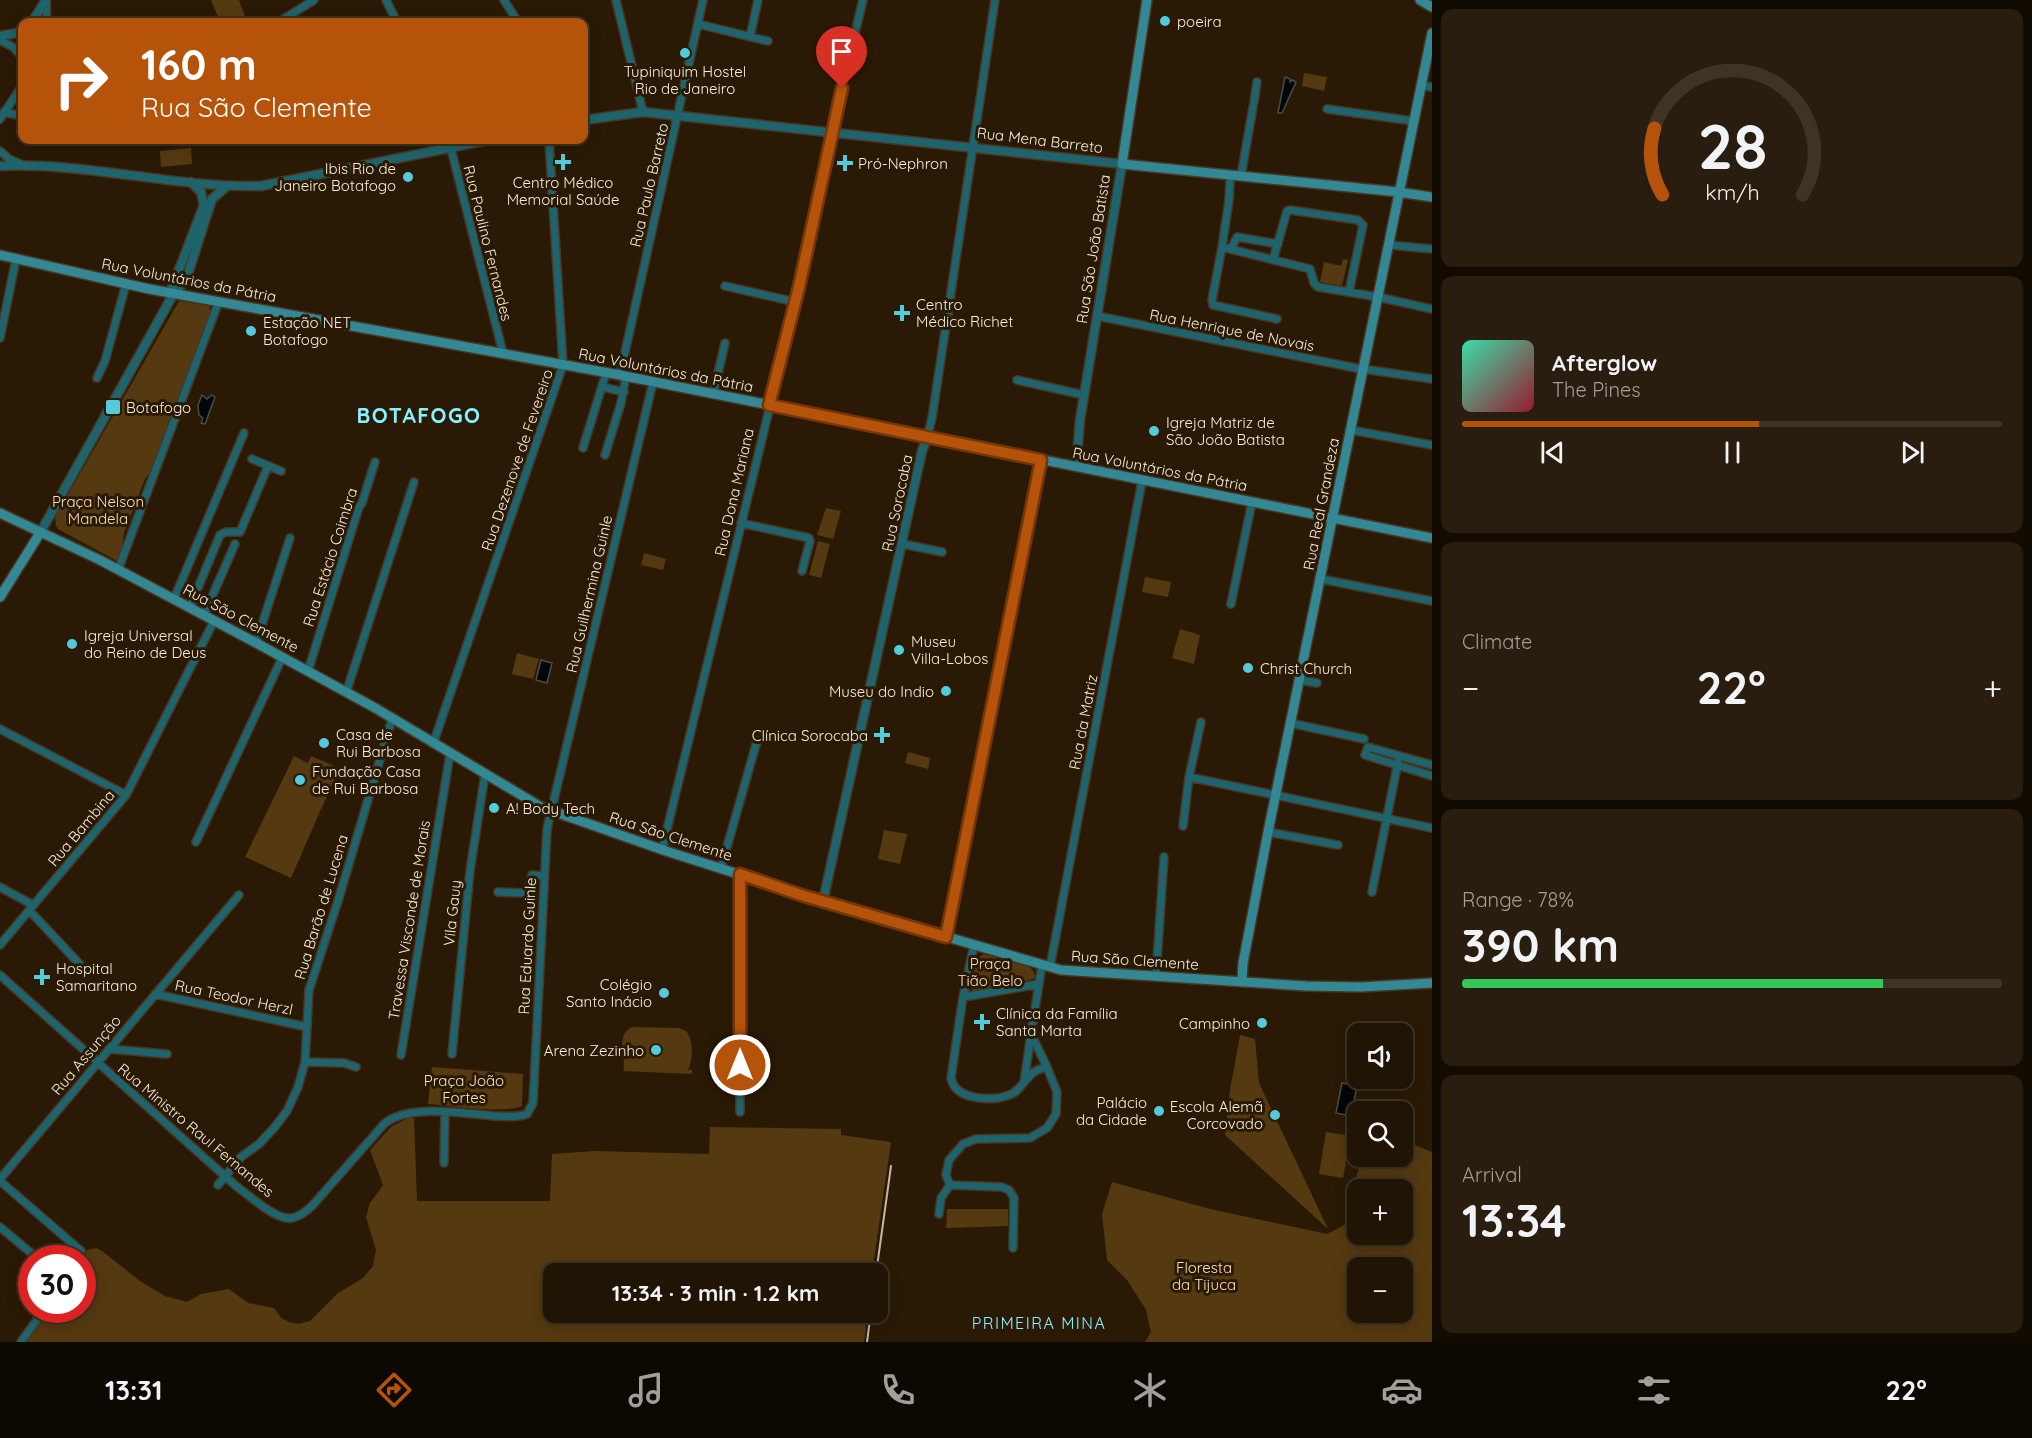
<!DOCTYPE html>
<meta charset="utf-8">
<style>
:root{--surface:#201404;--page:#281d0e;--text:#f1f3f6;--muted:#a29e9a;--line:#3d3326;--accent:#b45309}
body{margin:0;font-family:Quicksand,sans-serif;background:var(--page);color:var(--text);height:100vh;display:flex;flex-direction:column;font-size:22px;white-space:nowrap}
*{box-sizing:border-box;margin:0}
p{font-size:20px;color:var(--muted)}
.icon{flex:none;width:33px;height:33px;fill:none;stroke:currentColor;stroke-width:2;stroke-linecap:round;stroke-linejoin:round}
.map{position:relative;flex:1;overflow:hidden}
.panel{display:flex;flex-direction:column;gap:9px;padding:9px;background:#120b02;width:600px}
.panel>*{flex:none}
.hud{position:absolute;left:18px;top:18px;width:570px;height:126px;border-radius:12px;box-shadow:0 3px 15px #0003,0 0 0 2px var(--line);background:#b45309;color:#fff;overflow:hidden}
.fabs{position:absolute;left:1347px;top:1023px;display:grid;gap:12px}
.fabs a{display:grid;place-items:center;width:66px;height:66px;border-radius:12px;background:var(--surface);box-shadow:0 3px 15px #0003,0 0 0 2px var(--line);font-size:30px}
.speed{position:absolute;left:18px;top:1245px;display:flex;gap:12px;font-size:30px;font-weight:700;text-align:center}
.speed>*{display:grid;place-content:center;width:78px;height:78px;border-radius:50%;background:var(--surface);box-shadow:0 3px 15px #0003,0 0 0 2px var(--line);line-height:1}
.speed .limit{border:9px solid #d22;background:#fff;color:#111}
.pin{position:absolute;display:grid;place-items:center;width:51px;height:51px;color:#fff;margin:-62px -26px;border-radius:50% 50% 50% 0;rotate:-45deg;box-shadow:0 0 6px #0007}
.pin .icon{rotate:45deg}
.me{position:absolute;width:66px;margin:-33px;rotate:0deg;stroke-linejoin:round;filter:drop-shadow(0 0 4px #0008)}
.turn{display:flex;align-items:center;gap:21px;height:126px;padding:0 24px;font-size:27px}
.turn .icon{width:78px;height:78px;stroke-width:2.5}
.turn b{display:block;font-size:42px;line-height:51px}
.big{font-size:45px;font-weight:800;line-height:1.1}
.panel .card{flex:1;display:flex;flex-direction:column;justify-content:center;gap:9px;min-width:0;padding:0 21px;border-radius:12px;background:var(--page)}
.panel .dial{align-items:center;gap:0}
.dial svg{height:156px;overflow:visible;fill:none;stroke:var(--line);stroke-width:7;stroke-linecap:round;text-anchor:middle}
.dial text{fill:var(--text);stroke:none}
.song{display:flex;align-items:center;gap:18px}
.cover{width:72px;height:72px;border-radius:9px;background:linear-gradient(135deg,hsl(160 70% 55%),hsl(350 70% 35%))}
.played{height:6px;border-radius:3px;background:linear-gradient(90deg,var(--accent) 55%,var(--line) 55%)}
.keys{display:flex;justify-content:space-around;direction:ltr}
.heat{display:flex;justify-content:space-between;align-items:center;font-size:33px;direction:ltr}
.charge{height:9px;border-radius:4px;background:linear-gradient(90deg,#34c759 78%,var(--line) 0)}
.trip{position:absolute;left:543px;top:1263px;width:345px;height:60px;border-radius:12px;background:var(--surface);box-shadow:0 3px 15px #0003,0 0 0 2px var(--line);font-weight:800;line-height:60px;text-align:center}
.tabs{display:flex;height:96px;justify-content:space-around;align-items:center;background:#0d0802;color:var(--muted)}
.tabs .icon{width:42px;height:42px}
.tabs .on{color:var(--accent)}
.tabs b{font-size:27px;color:var(--text)}
main{display:flex;flex:1;min-height:0}
.map>svg:first-child{display:block}
.green{fill:#553910;fill-rule:evenodd}
.water{fill:#010709;stroke:#4b4c49;stroke-width:1.5}
.lines{fill:none;stroke-linecap:round;stroke-linejoin:round}
.minor-casing{stroke:#473724;stroke-width:10}
.tertiary-casing{stroke:#473724;stroke-width:11}
.secondary-casing{stroke:#473724;stroke-width:12}
.minor{stroke:#1f646c;stroke-width:7}
.tertiary{stroke:#1f646c;stroke-width:8}
.secondary{stroke:#338893;stroke-width:9}
.rail{stroke:#c4b7a8;stroke-width:2}
.route-casing{stroke:#753606;stroke-width:15}
.route{stroke:#b45309;stroke-width:10}
.poi-dot{fill:#53cbda;stroke:#2a1a05;stroke-width:2}
.labels{text-anchor:middle;dominant-baseline:central;stroke-width:6;stroke-linejoin:round;paint-order:stroke}
.poi-label{font-size:15px;fill:#f8ecdf;stroke:#2a1a05;text-anchor:start}
.street-label{font-size:15px;fill:#f8ecdf;stroke:#2a1a05}
.park-label{font-size:15px;fill:#f7dec0;stroke:#2a1a05}
.neighbourhood-label{font-size:16px;letter-spacing:1.5px;fill:#87f1ff;stroke:#2a1a05}
.district-label{font-size:21px;font-weight:bold;letter-spacing:1.5px;fill:#87f1ff;stroke:#2a1a05}
</style>
<main>
<div class="map">
<svg width="1432" height="1342" viewBox="0 0 1432 1342">
<rect width="100%" height="100%" fill="#2a1a05"/>
<path class="green" d="M 211,0 L 239,0 L 247,22 L 220,22 Z
M 1304,73 L 1327,77 L 1324,91 L 1302,86 Z
M 191,148 L 192,164 L 161,167 L 160,151 Z
M 1343,259 L 1348,260 L 1342,286 L 1320,282 L 1324,262 L 1341,266 Z
M 179,301 L 209,306 L 212,313 L 150,473 L 145,479 L 124,533 L 122,547 L 123,550 L 119,561 L 117,561 L 58,529 L 56,526 L 55,517 Z
M 826,508 L 841,511 L 833,539 L 817,535 Z
M 818,541 L 830,544 L 821,578 L 809,575 Z
M 644,553 L 666,559 L 663,570 L 641,565 Z
M 1145,577 L 1171,582 L 1168,597 L 1142,592 Z
M 1180,629 L 1200,635 L 1194,664 L 1172,658 Z
M 517,653 L 539,659 L 533,679 L 512,674 Z
M 908,752 L 930,758 L 928,769 L 905,763 Z
M 294,756 L 308,763 L 311,756 L 339,768 L 291,878 L 245,857 Z
M 884,830 L 907,834 L 900,864 L 878,859 Z
M 984,954 L 1028,966 L 1033,970 L 1036,978 L 1011,985 L 973,992 L 971,988 L 976,959 Z
M 632,1027 L 679,1028 L 686,1031 C 694,1040 693,1059 688,1070 L 692,1070 L 692,1074 L 623,1071 C 627,1059 614,1036 632,1027 Z
M 1240,1035 L 1255,1039 L 1259,1083 L 1328,1229 L 1225,1135 L 1230,1090 Z
M 432,1067 L 523,1074 L 522,1106 C 501,1114 452,1106 428,1104 Z
M 408,1118 L 414,1118 L 417,1201 L 550,1201 L 552,1154 L 595,1151 L 709,1154 L 710,1127 L 841,1129 L 841,1135 L 891,1142 L 872,1273 L 554,1274 L 554,1312 L 868,1313 L 864,1342 L 24,1342 L 47,1310 L 82,1310 L 82,1258 L 87,1250 L 96,1248 L 102,1251 L 140,1281 L 165,1296 L 187,1302 L 201,1294 L 229,1289 L 248,1303 L 274,1308 L 281,1318 L 289,1322 L 298,1324 L 310,1321 L 338,1293 L 363,1278 L 373,1266 L 376,1250 L 366,1217 L 370,1203 L 383,1185 L 370,1150 L 391,1127 Z
M 1326,1132 L 1351,1136 L 1343,1178 L 1319,1174 Z
M 1403,1140 L 1432,1152 L 1432,1342 L 1145,1342 L 1151,1332 L 1146,1310 L 1127,1280 L 1107,1260 L 1102,1214 L 1112,1182 L 1210,1209 L 1327,1234 L 1346,1224 L 1361,1157 L 1402,1156 ZM 1358,1190 L 1402,1190 L 1402,1234 L 1358,1234 ZM 1358,1268 L 1402,1268 L 1402,1312 L 1358,1312 Z
M 947,1209 L 1008,1209 L 1008,1226 L 946,1228 Z"/>
<path class="water" d="M 1285,77 L 1290,79 L 1290,82 L 1292,80 L 1296,82 L 1282,113 L 1278,113 Z
M 202,395 L 207,399 L 212,395 L 215,397 L 205,424 L 201,423 L 203,418 L 199,415 L 198,405 Z
M 541,660 L 552,663 L 547,683 L 536,680 Z
M 1342,1083 L 1357,1086 L 1351,1116 L 1336,1113 Z"/>
<g class="lines">
<g class="minor-casing">
<path id="minor" d="M 46,0 L 47,22
M 386,0 L 397,22
M 504,0 L 518,22
M 616,0 L 643,112
M 279,22 L 314,0
M 698,24 L 768,41
M 750,37 L 758,0
M 0,40 L 13,47 L 22,57
M 1420,85 L 1432,87
M 1254,102 L 1257,82
M 1327,109 L 1413,121
M 4,112 L 22,116
M 0,119 L 22,86
M 446,140 L 451,149 L 503,353
M 0,151 L 9,159 L 23,165
M 1241,176 L 1253,107
M 1389,245 L 1432,249
M 1222,247 L 1229,200 L 1230,182
M 1231,249 L 1237,237 L 1278,244
M 1273,260 L 1287,211 L 1290,210 L 1358,220 L 1363,225 L 1349,292
M 725,286 L 795,302
M 1097,316 L 1356,368 L 1432,379
M 1277,319 L 1213,305 L 1212,300 L 1222,247 L 1310,269 L 1314,283 L 1318,287 L 1378,297 L 1432,309
M 0,338 L 16,259
M 620,375 L 703,0
M 97,378 L 105,361 L 126,284
M 1017,380 L 1084,395
M 603,387 L 624,392
M 713,394 L 725,343
M 1351,430 L 1432,445
M 927,438 L 932,418 L 995,0
M 583,448 L 606,373
M 605,455 L 621,403 L 626,376
M 252,459 L 281,471
M 741,523 L 809,538 L 810,541 L 802,571
M 903,544 L 942,552
M 118,570 L 219,301
M 1321,579 L 1432,601
M 174,599 L 244,433
M 1231,604 L 1252,502
M 190,607 L 220,535 L 226,532 L 240,532 L 268,466
M 204,615 L 235,544
M 256,643 L 290,538
M 308,671 L 359,507 L 362,503 L 375,462
M 1300,680 L 1317,683
M 346,693 L 414,482
M 1290,723 L 1364,739
M 0,729 L 126,795
M 433,744 L 563,365 L 549,140
M 1432,765 L 1368,747 L 1365,755 L 1432,776
M 1189,777 L 1432,828
M 1183,826 L 1189,777 L 1201,722
M 1268,832 L 1338,845
M 196,842 L 282,658
M 662,850 L 799,287 L 831,132 L 863,0
M 721,868 L 757,741
M 0,887 L 33,905
M 498,892 L 524,893 L 528,889 L 532,875 L 544,876
M 1372,892 L 1398,762
M 29,910 L 86,971
M 946,937 L 1041,460
M 0,945 L 126,795 L 214,621
M 974,945 L 963,997 L 951,1078 C 955,1100 992,1102 1009,1095 C 1020,1092 1025,1078 1034,1072 C 1038,1069 1043,1068 1047,1067
M 1050,967 L 1142,481
M 0,975 L 236,1186 C 249,1195 276,1221 292,1218 C 300,1217 306,1211 312,1206 L 384,1124 C 408,1103 465,1114 495,1116 C 506,1116 516,1118 527,1114 L 533,1103 L 547,829 L 653,382
M 1156,976 L 1164,857
M 155,994 L 307,1027
M 963,997 L 1039,984
M 109,1049 L 167,1054
M 452,1054 L 470,871 L 485,774
M 401,1055 L 450,754
M 305,1062 L 344,1063 L 356,1067
M 1024,1082 L 1031,1034
M 740,1112 L 740,874
M 444,1163 L 445,1112
M 0,1179 L 239,895
M 0,1181 L 81,1251
M 218,1185 L 241,1157 L 259,1144 L 274,1128 L 287,1111 L 298,1087 L 305,1062 L 309,990 L 338,901 L 392,719
M 950,1185 L 946,1175 L 949,1160 L 963,1144 L 976,1139 L 1030,1138 L 1047,1128 L 1056,1114 L 1057,1092 L 1047,1067 L 1031,1034 L 1042,965
M 950,1185 L 1002,1187 L 1009,1190 L 1014,1198 L 1013,1248
M 939,1214 L 941,1198 L 950,1185
M 0,1227 L 37,1258
M 21,1342 L 44,1310"/>
</g>
<g class="tertiary-casing">
<path id="tertiary" d="M 32,22 L 46,0
M 0,36 L 22,32
M 584,120 L 643,112 L 1122,164 L 1080,420 L 1076,467
M 0,166 C 88,162 174,188 261,186 L 488,140
M 170,293 L 204,205 L 201,192 L 191,182
M 40,533 L 174,293 L 186,280 L 212,199 L 227,186
M 823,901 L 922,451 L 927,438"/>
</g>
<g class="secondary-casing">
<path id="secondary" d="M 1147,0 L 1122,164 L 1398,192 L 1432,197
M 1420,0 L 1432,7
M 0,255 L 149,289 L 620,375 L 1432,538
M 0,513 L 100,560 L 260,645 L 377,709 L 541,807 L 666,851 L 823,901 L 1061,970 L 1306,986 L 1361,987 L 1432,983
M 0,597 L 40,533
M 1242,982 L 1243,963 L 1268,832 L 1432,33"/>
</g>
<use href="#minor" class="minor"/>
<use href="#tertiary" class="tertiary"/>
<use href="#secondary" class="secondary"/>
<path class="rail" d="M 876,1274 L 891,1166
M 867,1342 L 871,1312"/>
</g>
<g class="lines">
<g class="route-casing">
<path id="route" d="M 740,1065 L 740,874 L 801,895 L 946,937 L 1041,460 L 769,405 L 799,287 L 842,88"/>
</g>
<use href="#route" class="route"/>
</g>
<g class="poi-dot">
<circle cx="1165" cy="21" r="6"/>
<circle cx="685" cy="53" r="6"/>
<path d="M560 153h6v6h6v6h-6v6h-6v-6h-6v-6h6z"/>
<path d="M842 154h6v6h6v6h-6v6h-6v-6h-6v-6h6z"/>
<circle cx="408" cy="177" r="6"/>
<path d="M899 304h6v6h6v6h-6v6h-6v-6h-6v-6h6z"/>
<circle cx="251" cy="331" r="6"/>
<rect x="105" y="399" width="16" height="16" rx="3"/>
<circle cx="1154" cy="431" r="6"/>
<circle cx="72" cy="644" r="6"/>
<circle cx="899" cy="650" r="6"/>
<circle cx="1248" cy="668" r="6"/>
<circle cx="946" cy="691" r="6"/>
<path d="M879 726h6v6h6v6h-6v6h-6v-6h-6v-6h6z"/>
<circle cx="324" cy="743" r="6"/>
<circle cx="300" cy="780" r="6"/>
<circle cx="494" cy="808" r="6"/>
<path d="M39 968h6v6h6v6h-6v6h-6v-6h-6v-6h6z"/>
<circle cx="664" cy="993" r="6"/>
<path d="M979 1013h6v6h6v6h-6v6h-6v-6h-6v-6h6z"/>
<circle cx="1262" cy="1023" r="6"/>
<circle cx="656" cy="1050" r="6"/>
<circle cx="1159" cy="1111" r="6"/>
<circle cx="1275" cy="1115" r="6"/>
</g>
<g class="labels">
<g class="poi-label">
<text x="1177" y="21">poeira</text>
<text x="685" y="71" text-anchor="middle">Tupiniquim Hostel<tspan x="685" dy="17">Rio de Janeiro</tspan></text>
<text x="858" y="163">Pró-Nephron</text>
<text x="396" y="168" text-anchor="end">Ibis Rio de<tspan x="396" dy="17">Janeiro Botafogo</tspan></text>
<text x="563" y="182" text-anchor="middle">Centro Médico<tspan x="563" dy="17">Memorial Saúde</tspan></text>
<text x="916" y="304">Centro<tspan x="916" dy="17">Médico Richet</tspan></text>
<text x="263" y="322">Estação NET<tspan x="263" dy="17">Botafogo</tspan></text>
<text x="126" y="407">Botafogo</text>
<text x="1166" y="422">Igreja Matriz de<tspan x="1166" dy="17">São João Batista</tspan></text>
<text x="84" y="635">Igreja Universal<tspan x="84" dy="17">do Reino de Deus</tspan></text>
<text x="911" y="641">Museu<tspan x="911" dy="17">Villa-Lobos</tspan></text>
<text x="1260" y="668">Christ Church</text>
<text x="934" y="691" text-anchor="end">Museu do Indio</text>
<text x="336" y="734">Casa de<tspan x="336" dy="17">Rui Barbosa</tspan></text>
<text x="868" y="735" text-anchor="end">Clínica Sorocaba</text>
<text x="312" y="771">Fundação Casa<tspan x="312" dy="17">de Rui Barbosa</tspan></text>
<text x="506" y="808">A! Body Tech</text>
<text x="56" y="968">Hospital<tspan x="56" dy="17">Samaritano</tspan></text>
<text x="652" y="984" text-anchor="end">Colégio<tspan x="652" dy="17">Santo Inácio</tspan></text>
<text x="996" y="1013">Clínica da Família<tspan x="996" dy="17">Santa Marta</tspan></text>
<text x="1250" y="1023" text-anchor="end">Campinho</text>
<text x="644" y="1050" text-anchor="end">Arena Zezinho</text>
<text x="1147" y="1102" text-anchor="end">Palácio<tspan x="1147" dy="17">da Cidade</tspan></text>
<text x="1263" y="1106" text-anchor="end">Escola Alemã<tspan x="1263" dy="17">Corcovado</tspan></text>
</g>
<g class="street-label">
<text transform="translate(1040 140) rotate(7)">Rua Mena Barreto</text>
<text transform="translate(649 185) rotate(-77)">Rua Paulo Barreto</text>
<text transform="translate(488 243) rotate(76)">Rua Paulino Fernandes</text>
<text transform="translate(1093 249) rotate(-81)">Rua São João Batista</text>
<text transform="translate(189 280) rotate(11)">Rua Voluntários da Pátria</text>
<text transform="translate(1232 330) rotate(11)">Rua Henrique de Novais</text>
<text transform="translate(666 370) rotate(11)">Rua Voluntários da Pátria</text>
<text transform="translate(517 460) rotate(-71)">Rua Dezenove de Fevereiro</text>
<text transform="translate(1160 469) rotate(11)">Rua Voluntários da Pátria</text>
<text transform="translate(734 492) rotate(-77)">Rua Dona Mariana</text>
<text transform="translate(897 503) rotate(-78)">Rua Sorocaba</text>
<text transform="translate(1321 504) rotate(-79)">Rua Real Grandeza</text>
<text transform="translate(330 557) rotate(-72)">Rua Estácio Coimbra</text>
<text transform="translate(589 594) rotate(-77)">Rua Guilhermina Guinle</text>
<text transform="translate(241 618) rotate(28)">Rua São Clemente</text>
<text transform="translate(1083 722) rotate(-79)">Rua da Matriz</text>
<text transform="translate(81 828) rotate(-50)">Rua Bambina</text>
<text transform="translate(671 836) rotate(18)">Rua São Clemente</text>
<text transform="translate(321 907) rotate(-73)">Rua Barão de Lucena</text>
<text transform="translate(452 913) rotate(-84)">Vila Gauy</text>
<text transform="translate(409 920) rotate(-81)">Travessa Visconde de Morais</text>
<text transform="translate(527 946) rotate(-87)">Rua Eduardo Guinle</text>
<text transform="translate(1135 960) rotate(4)">Rua São Clemente</text>
<text transform="translate(234 997) rotate(12)">Rua Teodor Herzl</text>
<text transform="translate(86 1055) rotate(-50)">Rua Assunção</text>
<text transform="translate(196 1130) rotate(40)">Rua Ministro Raul Fernandes</text>
</g>
<g class="park-label">
<text x="98" y="501">Praça Nelson<tspan x="98" dy="17">Mandela</tspan></text>
<text x="990" y="963">Praça<tspan x="990" dy="17">Tião Belo</tspan></text>
<text x="464" y="1080">Praça João<tspan x="464" dy="17">Fortes</tspan></text>
<text x="1204" y="1267">Floresta<tspan x="1204" dy="17">da Tijuca</tspan></text>
</g>
<g class="neighbourhood-label">
<text x="1039" y="1323">PRIMEIRA MINA</text>
</g>
<g class="district-label">
<text x="419" y="415">BOTAFOGO</text>
</g>
</g>
</svg>
<div class="fabs">
<a><svg class="icon" aria-label="sound" viewBox="0 0 24 24"><path d="M4 9h4l5-4v14l-5-4H4zM17 9q2 3 0 6"/></svg></a>
<a><svg class="icon" aria-label="search" viewBox="0 0 24 24"><circle cx="10" cy="10" r="6"/><path d="M15 15l6 6"/></svg></a>
<a>+</a>
<a>−</a>
</div>
<div class="speed"><div class="limit">30</div></div>
<div class="pin" style="left:842px;top:88px;background:#d93025"><svg class="icon" aria-label="arrive" viewBox="0 0 24 24"><path d="M6 21V4h12l-3 4 3 4H6"/></svg></div>
<svg class="me" style="left:740px;top:1065px" viewBox="-20 -20 40 40"><circle r="17" fill="#b45309" stroke="#fff" stroke-width="3"/><path d="M0-11L8 9 0 5-8 9z" fill="#fff"/></svg>
<div class="trip">13:34 · 3 min · 1.2 km</div>
<div class="hud">
<div class="turn"><svg class="icon" aria-label="right" viewBox="0 0 24 24"><path d="M7 20v-9h11M14 6l5 5-5 5"/></svg><div><b>160 m</b>Rua São Clemente</div></div>
</div>
</div>
<section class="panel">
<div class="card dial"><svg viewBox="0 0 100 80">
<path d="M14 69A42 42 0 1 1 86 69"/>
<path d="M14 69A42 42 0 0 1 10 35" stroke="#b45309"/>
<text x="50" y="56" font-size="32" font-weight="700">28</text>
<text x="50" y="72" font-size="11">km/h</text>
</svg></div>
<div class="card">
<div class="song"><i class="cover"></i><div><b>Afterglow</b><p>The Pines</p></div></div>
<div class="played"></div>
<div class="keys"><svg class="icon" aria-label="previous" viewBox="0 0 24 24"><path d="M18 5L8 12l10 7zM5 5v14"/></svg><svg class="icon" aria-label="pause" viewBox="0 0 24 24"><path d="M8 5v14M16 5v14"/></svg><svg class="icon" aria-label="next" viewBox="0 0 24 24"><path d="M6 5l10 7-10 7zM19 5v14"/></svg></div>
</div>
<div class="card"><p>Climate</p>
<div class="heat"><a>−</a><b class="big">22°</b><a>+</a></div>
</div>
<div class="card"><p>Range · 78%</p><b class="big">390 km</b><div class="charge"></div></div>
<div class="card"><p>Arrival</p><b class="big">13:34</b></div>
</section>
</main>
<nav class="tabs">
<b>13:31</b>
<svg class="icon on" aria-label="directions" viewBox="0 0 24 24"><path d="M12 3l9 9-9 9-9-9zM9 14v-3h6M13 9l2 2-2 2"/></svg>
<svg class="icon" aria-label="music" viewBox="0 0 24 24"><path d="M9 18V5l10-2v13"/><circle cx="6" cy="18" r="3"/><circle cx="16" cy="16" r="3"/></svg>
<svg class="icon" aria-label="phone" viewBox="0 0 24 24"><path d="M5 4h4l2 5-3 2q2 4 5 5l2-3 5 2v4C11 20 4 13 5 4z"/></svg>
<svg class="icon" aria-label="climate" viewBox="0 0 24 24"><path d="M12 3v18M4 7l16 10M4 17L20 7"/></svg>
<svg class="icon" aria-label="car" viewBox="0 0 24 24"><path d="M5 17H2v-5l4-1 3-4h7l3 4 3 1v5h-3M9 17h6M6 11h13"/><circle cx="7" cy="17" r="2"/><circle cx="17" cy="17" r="2"/></svg>
<svg class="icon" aria-label="filters" viewBox="0 0 24 24"><path d="M4 7h16M4 17h16"/><circle cx="9" cy="7" r="2"/><circle cx="15" cy="17" r="2"/></svg>
<b>22°</b>
</nav>
